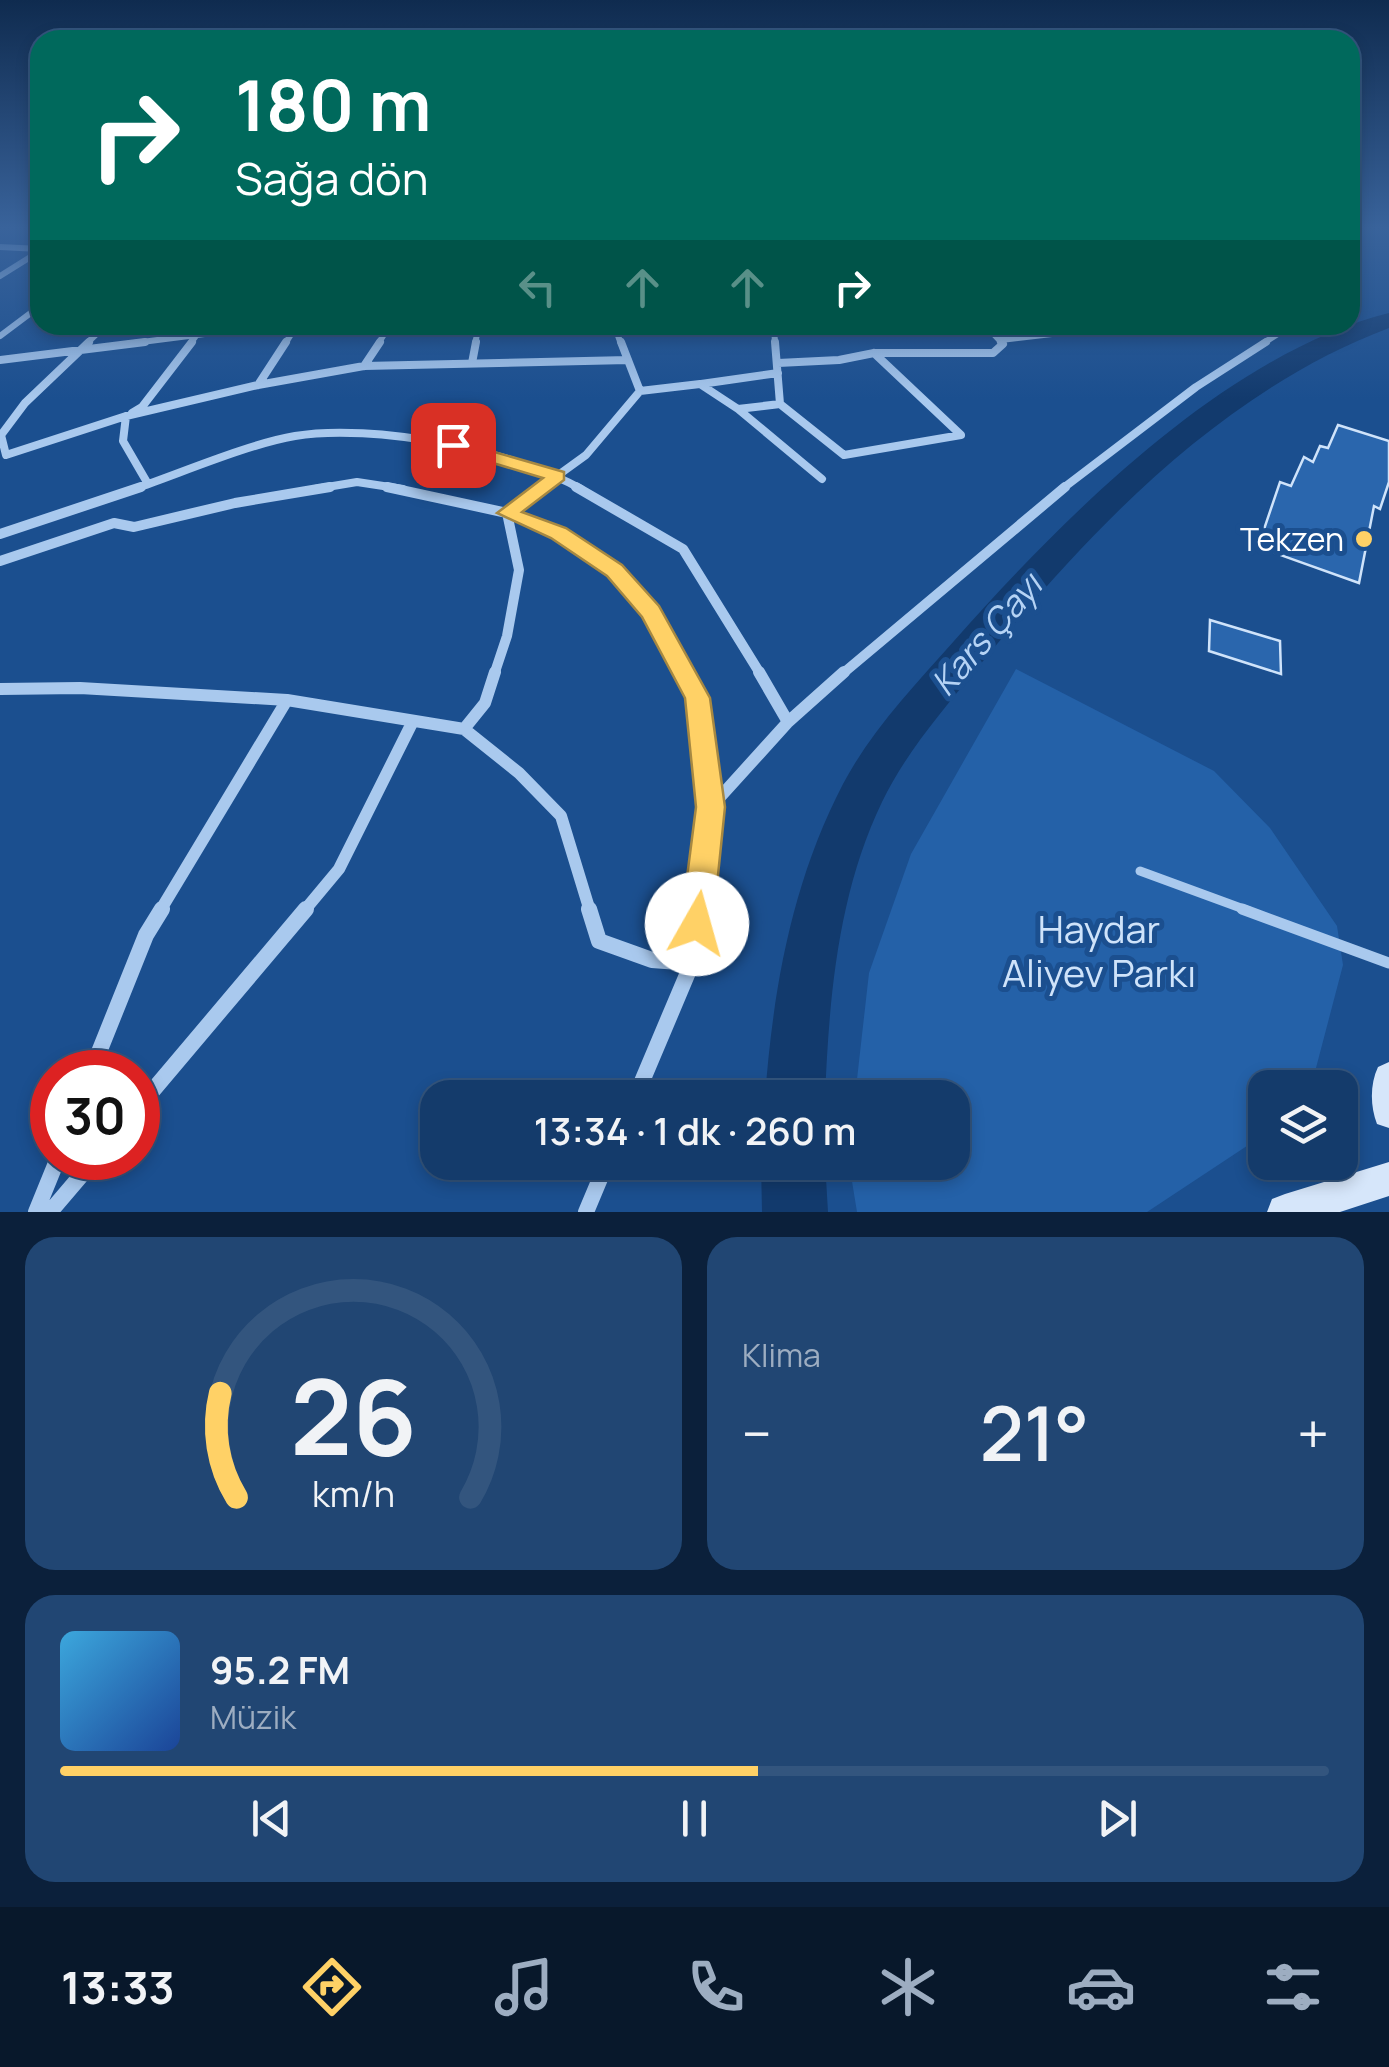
<!DOCTYPE html>
<html lang="tr">
<meta charset="utf-8">
<style>
:root{--surface:#143b6b;--page:#214673;--text:#f1f3f6;--muted:#9dadc1;--line:#33557e;--accent:#ffd166}
body{margin:0;font-family:Manrope,sans-serif;background:var(--page);color:var(--text);height:100vh;display:flex;flex-direction:column;font-size:38px;white-space:nowrap}
*{box-sizing:border-box;margin:0}
p{font-size:32px;color:var(--muted)}
.icon{flex:none;width:55px;height:55px;fill:none;stroke:currentColor;stroke-width:2;stroke-linecap:round;stroke-linejoin:round}
.map{position:relative;height:1212px;overflow:hidden}
.details{display:flex;flex-direction:column;gap:25px;padding:25px;background:#0b203b;flex:1}
.details>*{flex:none}
.hud{position:absolute;left:30px;top:30px;width:1330px;height:305px;border-radius:30px;box-shadow:0 5px 15px #0003,0 0 0 2px var(--line);background:#00695c;color:#fff;overflow:hidden}
.fabs{position:absolute;left:1248px;top:1070px;display:grid;gap:20px}
.fabs a{display:grid;place-items:center;width:110px;height:110px;border-radius:20px;background:var(--surface);box-shadow:0 5px 15px #0003,0 0 0 2px var(--line);font-size:50px}
.speed{position:absolute;left:30px;top:1050px;display:flex;gap:20px;font-size:50px;font-weight:700;text-align:center}
.speed>*{display:grid;place-content:center;width:130px;height:130px;border-radius:50%;background:var(--surface);box-shadow:0 5px 15px #0003,0 0 0 2px var(--line);line-height:1}
.speed .limit{border:15px solid #d22;background:#fff;color:#111}
.pin{position:absolute;display:grid;place-items:center;width:85px;height:85px;color:#fff;margin:-42px;border-radius:20px;box-shadow:0 5px 15px #0006}
.me{position:absolute;width:110px;margin:-55px;rotate:7deg;stroke-linejoin:round;filter:drop-shadow(0 0 8px #0008)}
.turn{display:flex;align-items:center;gap:35px;height:210px;padding:0 40px;font-size:45px}
.turn .icon{width:130px;height:130px;stroke-width:2.5}
.turn b{display:block;font-size:70px;line-height:85px}
.lanes{display:flex;align-items:center;height:95px;padding:0 40px;background:#0003;justify-content:center;gap:50px;direction:ltr}
.lanes .off{opacity:.35}
.big{font-size:75px;font-weight:600;line-height:1.1}
.details .tile{flex:1;display:flex;flex-direction:column;justify-content:center;gap:15px;min-width:0;padding:0 35px;border-radius:30px;background:var(--page)}
.details .dial{align-items:center;gap:0}
.dial svg{height:260px;overflow:visible;fill:none;stroke:var(--line);stroke-width:7;stroke-linecap:round;text-anchor:middle}
.dial text{fill:var(--text);stroke:none}
.song{display:flex;align-items:center;gap:30px}
.cover{width:120px;height:120px;border-radius:15px;background:linear-gradient(135deg,hsl(200 70% 55%),hsl(220 70% 35%))}
.played{height:10px;border-radius:5px;background:linear-gradient(90deg,var(--accent) 55%,var(--line) 55%)}
.keys{display:flex;justify-content:space-around;direction:ltr}
.heat{display:flex;justify-content:space-between;align-items:center;font-size:55px;direction:ltr}
.details .tiles{flex:1;display:grid;gap:25px;grid-template-columns:1fr 1fr}
.tile:last-child{grid-column:span 2}
.trip{position:absolute;left:420px;top:1080px;width:550px;height:100px;border-radius:30px;background:var(--surface);box-shadow:0 5px 15px #0003,0 0 0 2px var(--line);font-weight:600;line-height:100px;text-align:center}
.tab-bar{display:flex;height:160px;justify-content:space-around;align-items:center;background:#08182b;color:var(--muted)}
.tab-bar .icon{width:70px;height:70px}
.tab-bar .active{color:var(--accent)}
.tab-bar b{font-size:45px;color:var(--text)}
.map>svg:first-child{display:block}
.green{fill:#2461a8}
.lines{fill:none;stroke-linecap:round;stroke-linejoin:round}
.river{fill:#123a6d;fill-rule:evenodd}
.building{fill:#2a66ad;stroke:#cfe3fa;stroke-width:2.5}
.lane-far1{stroke:#a9c9ee;stroke-width:9}
.lane{stroke:#a9c9ee;stroke-width:11}
.street-far4{stroke:#a9c9ee;stroke-width:6}
.street-far3{stroke:#a9c9ee;stroke-width:8}
.street-far2{stroke:#a9c9ee;stroke-width:10}
.street-far1{stroke:#a9c9ee;stroke-width:12}
.street{stroke:#a9c9ee;stroke-width:16}
.secondary{fill:#d6e6fa;fill-rule:evenodd}
.route{fill:#ffd166;stroke:#a68842;stroke-width:2.5}
.poi-dot{fill:#ffd166;stroke:#1b4f8f;stroke-width:4}
.labels{text-anchor:middle;dominant-baseline:central;stroke-width:10;stroke-linejoin:round;paint-order:stroke}
.poi-label{font-size:32px;fill:#fff;stroke:#1b4f8f;text-anchor:end}
.water-label{font-size:35px;font-style:italic;fill:#b5d3f5;stroke:#1b4f8f}
.near-park-label{font-size:38px;fill:#cfe3fa;stroke:#1b4f8f}
</style>
<div class="map">
<svg width="1389" height="1212" viewBox="0 0 1389 1212">
<rect width="100%" height="100%" fill="#1b4f8f"/>
<path class="green" d="M 1016,669 L 1214,771 L 1270,828 L 1337,926 L 1343,965 L 1311,1087 L 1265,1088 L 1265,1134 L 1147,1212 L 857,1212 L 849,1163 L 952,1162 L 952,1098 L 855,1097 L 869,973 L 911,854 Z"/>
<g class="lines">
<path class="river" d="M 1389,313 L 1389,328 C 1220,392 1091,529 979,666 C 944,709 906,752 882,802 C 838,893 829,998 825,1098 L 765,1098 C 773,989 792,882 843,784 C 871,731 914,686 954,641 C 1063,518 1225,354 1389,313 Z
M 761,1162 L 825,1162 L 828,1212 L 762,1212 Z"/>
</g>
<path class="building" d="M 1338,425 L 1389,441 L 1389,482 L 1380,509 L 1374,506 L 1359,583 L 1258,547 L 1280,482 L 1291,486 L 1304,457 L 1313,462 L 1320,446 L 1328,448 Z
M 1210,620 L 1280,641 L 1281,674 L 1209,651 Z"/>
<g class="lines">
<path class="lane-far1" d="M 1140,871 L 1249,911"/>
<path class="lane" d="M 1242,909 L 1389,963"/>
<path class="street-far4" d="M 0,247 L 40,249
M 0,276 L 40,251
M 614,325 L 621,344
M 774,325 L 775,344
M 985,325 L 1003,344
M 0,336 L 40,306
M 1001,340 L 1069,332 L 1063,325
M 86,344 L 106,325
M 126,344 L 275,325
M 190,344 L 204,325
M 285,344 L 297,325
M 378,344 L 390,325
M 475,344 L 479,325
M 1262,344 L 1292,325"/>
<path class="street-far3" d="M 89,342 L 25,403 L 1,435 L 6,455 L 126,416 L 258,385 L 364,366 L 628,360
M 621,342 L 640,391
M 775,342 L 780,404
M 0,360 L 145,342
M 472,363 L 476,342
M 778,363 L 839,360 L 874,353 L 993,353 L 1003,344 L 1001,342
M 364,366 L 380,342
M 701,384 L 778,373
M 258,385 L 286,342
M 738,409 L 822,479
M 132,413 L 142,407 L 192,342
M 126,416 L 123,441 L 148,484
M 134,489 C 181,473 248,444 295,436 C 372,423 513,450 581,489
M 315,489 L 357,482 L 403,489
M 539,489 L 586,455 L 640,391 L 700,384 L 738,409 L 780,404 L 844,455 L 961,435 L 874,353
M 1062,489 L 1196,387 L 1266,342"/>
<path class="street-far2" d="M 387,487 L 507,513
M 576,487 L 683,549 L 761,675
M 507,513 C 562,534 617,562 651,613 C 664,632 674,654 684,675
M 507,513 L 543,487
M 0,534 L 141,487
M 0,561 L 114,523 L 134,527 L 235,503 L 330,487
M 494,675 L 507,636 L 519,570 L 507,513
M 841,675 L 1065,487"/>
<path class="street-far1" d="M 495,672 L 485,703 L 464,729 L 519,773 L 561,816 L 590,911
M 683,672 C 722,744 708,833 698,911
M 0,689 L 80,688 L 287,700 L 464,729
M 788,722 L 844,672
M 711,807 L 788,722 L 759,672
M 160,911 L 287,700
M 304,911 L 339,869 L 413,721"/>
<path class="street" d="M 589,909 L 599,941 L 652,960 L 692,963 L 699,909
M 91,1072 L 146,935 L 162,909
M 635,1098 L 692,963
M 138,1108 L 306,909
M 36,1212 L 58,1158
M 50,1212 L 96,1158
M 586,1212 L 607,1162"/>
<path class="secondary" d="M 1389,1062 L 1389,1128 L 1377,1124 C 1370,1106 1370,1084 1378,1067 Z
M 1389,1162 L 1389,1196 L 1340,1212 L 1267,1212 L 1272,1199 L 1285,1194 Z"/>
</g>
<linearGradient id="sky" x2="0" y2="1"><stop stop-color="#0f2b4f"/><stop offset="0.57" stop-color="#39639b"/><stop offset="1" stop-color="#39639b" stop-opacity="0"/></linearGradient>
<rect width="1389" height="399" fill="url(#sky)"/>
<path class="route" d="M 453,440 L 564,472 L 564,480 L 522,512 L 566,528 L 622,565 L 659,606 L 710,698 L 725,807 L 713,924 L 708,935 L 697,940 L 685,935 L 681,924 L 696,807 L 685,698 L 642,617 L 607,576 L 551,538 L 497,513 L 543,478 L 446,449 L 444,445 Z"/>
<circle class="poi-dot" cx="1364" cy="539" r="10"/>
<g class="labels">
<g class="poi-label">
<text x="1344" y="539">Tekzen</text>
</g>
<g class="water-label">
<text transform="translate(986 634) rotate(-49)">Kars Çayı</text>
</g>
<g class="near-park-label">
<text x="1099" y="928">Haydar<tspan x="1099" dy="44">Aliyev Parkı</tspan></text>
</g>
</g>
</svg>
<div class="fabs">
<a><svg class="icon" aria-label="layers" viewBox="0 0 24 24"><path d="M12 4l9 5-9 5-9-5zM3 14l9 5 9-5"/></svg></a>
</div>
<div class="speed"><div class="limit">30</div></div>
<div class="pin" style="left:453px;top:445px;background:#d93025"><svg class="icon" aria-label="arrive" viewBox="0 0 24 24"><path d="M6 21V4h12l-3 4 3 4H6"/></svg></div>
<svg class="me" style="left:697px;top:924px" viewBox="-20 -20 40 40"><circle r="19" fill="#fff"/><path d="M0-13L10 11 0 6-10 11z" fill="#ffd166"/></svg>
<div class="trip">13:34 · 1 dk · 260 m</div>
<div class="hud">
<div class="turn"><svg class="icon" aria-label="right" viewBox="0 0 24 24"><path d="M7 20v-9h11M14 6l5 5-5 5"/></svg><div><b>180 m</b>Sağa dön</div></div>
<div class="lanes"><svg class="icon off" aria-label="left" viewBox="0 0 24 24"><path d="M17 20v-9H6M10 6l-5 5 5 5"/></svg><svg class="icon off" aria-label="ahead" viewBox="0 0 24 24"><path d="M12 20V5M6 11l6-6 6 6"/></svg><svg class="icon off" aria-label="ahead" viewBox="0 0 24 24"><path d="M12 20V5M6 11l6-6 6 6"/></svg><svg class="icon" aria-label="right" viewBox="0 0 24 24"><path d="M7 20v-9h11M14 6l5 5-5 5"/></svg></div>
</div>
</div>
<section class="details">
<div class="tiles">
<div class="tile dial"><svg viewBox="0 0 100 80">
<path d="M14 69A42 42 0 1 1 86 69"/>
<path d="M14 69A42 42 0 0 1 9 37" stroke="#ffd166"/>
<text x="50" y="56" font-size="32" font-weight="700">26</text>
<text x="50" y="72" font-size="11">km/h</text>
</svg></div>
<div class="tile"><p>Klima</p>
<div class="heat"><a>−</a><b class="big">21°</b><a>+</a></div>
</div>
<div class="tile">
<div class="song"><i class="cover"></i><div><b>95.2 FM</b><p>Müzik</p></div></div>
<div class="played"></div>
<div class="keys"><svg class="icon" aria-label="previous" viewBox="0 0 24 24"><path d="M18 5L8 12l10 7zM5 5v14"/></svg><svg class="icon" aria-label="pause" viewBox="0 0 24 24"><path d="M8 5v14M16 5v14"/></svg><svg class="icon" aria-label="next" viewBox="0 0 24 24"><path d="M6 5l10 7-10 7zM19 5v14"/></svg></div>
</div>
</div>
</section>
<nav class="tab-bar">
<b>13:33</b>
<svg class="icon active" aria-label="directions" viewBox="0 0 24 24"><path d="M12 3l9 9-9 9-9-9zM9 14v-3h6M13 9l2 2-2 2"/></svg>
<svg class="icon" aria-label="music" viewBox="0 0 24 24"><path d="M9 18V5l10-2v13"/><circle cx="6" cy="18" r="3"/><circle cx="16" cy="16" r="3"/></svg>
<svg class="icon" aria-label="phone" viewBox="0 0 24 24"><path d="M5 4h4l2 5-3 2q2 4 5 5l2-3 5 2v4C11 20 4 13 5 4z"/></svg>
<svg class="icon" aria-label="climate" viewBox="0 0 24 24"><path d="M12 3v18M4 7l16 10M4 17L20 7"/></svg>
<svg class="icon" aria-label="car" viewBox="0 0 24 24"><path d="M5 17H2v-5l4-1 3-4h7l3 4 3 1v5h-3M9 17h6M6 11h13"/><circle cx="7" cy="17" r="2"/><circle cx="17" cy="17" r="2"/></svg>
<svg class="icon" aria-label="filters" viewBox="0 0 24 24"><path d="M4 7h16M4 17h16"/><circle cx="9" cy="7" r="2"/><circle cx="15" cy="17" r="2"/></svg>
</nav>
